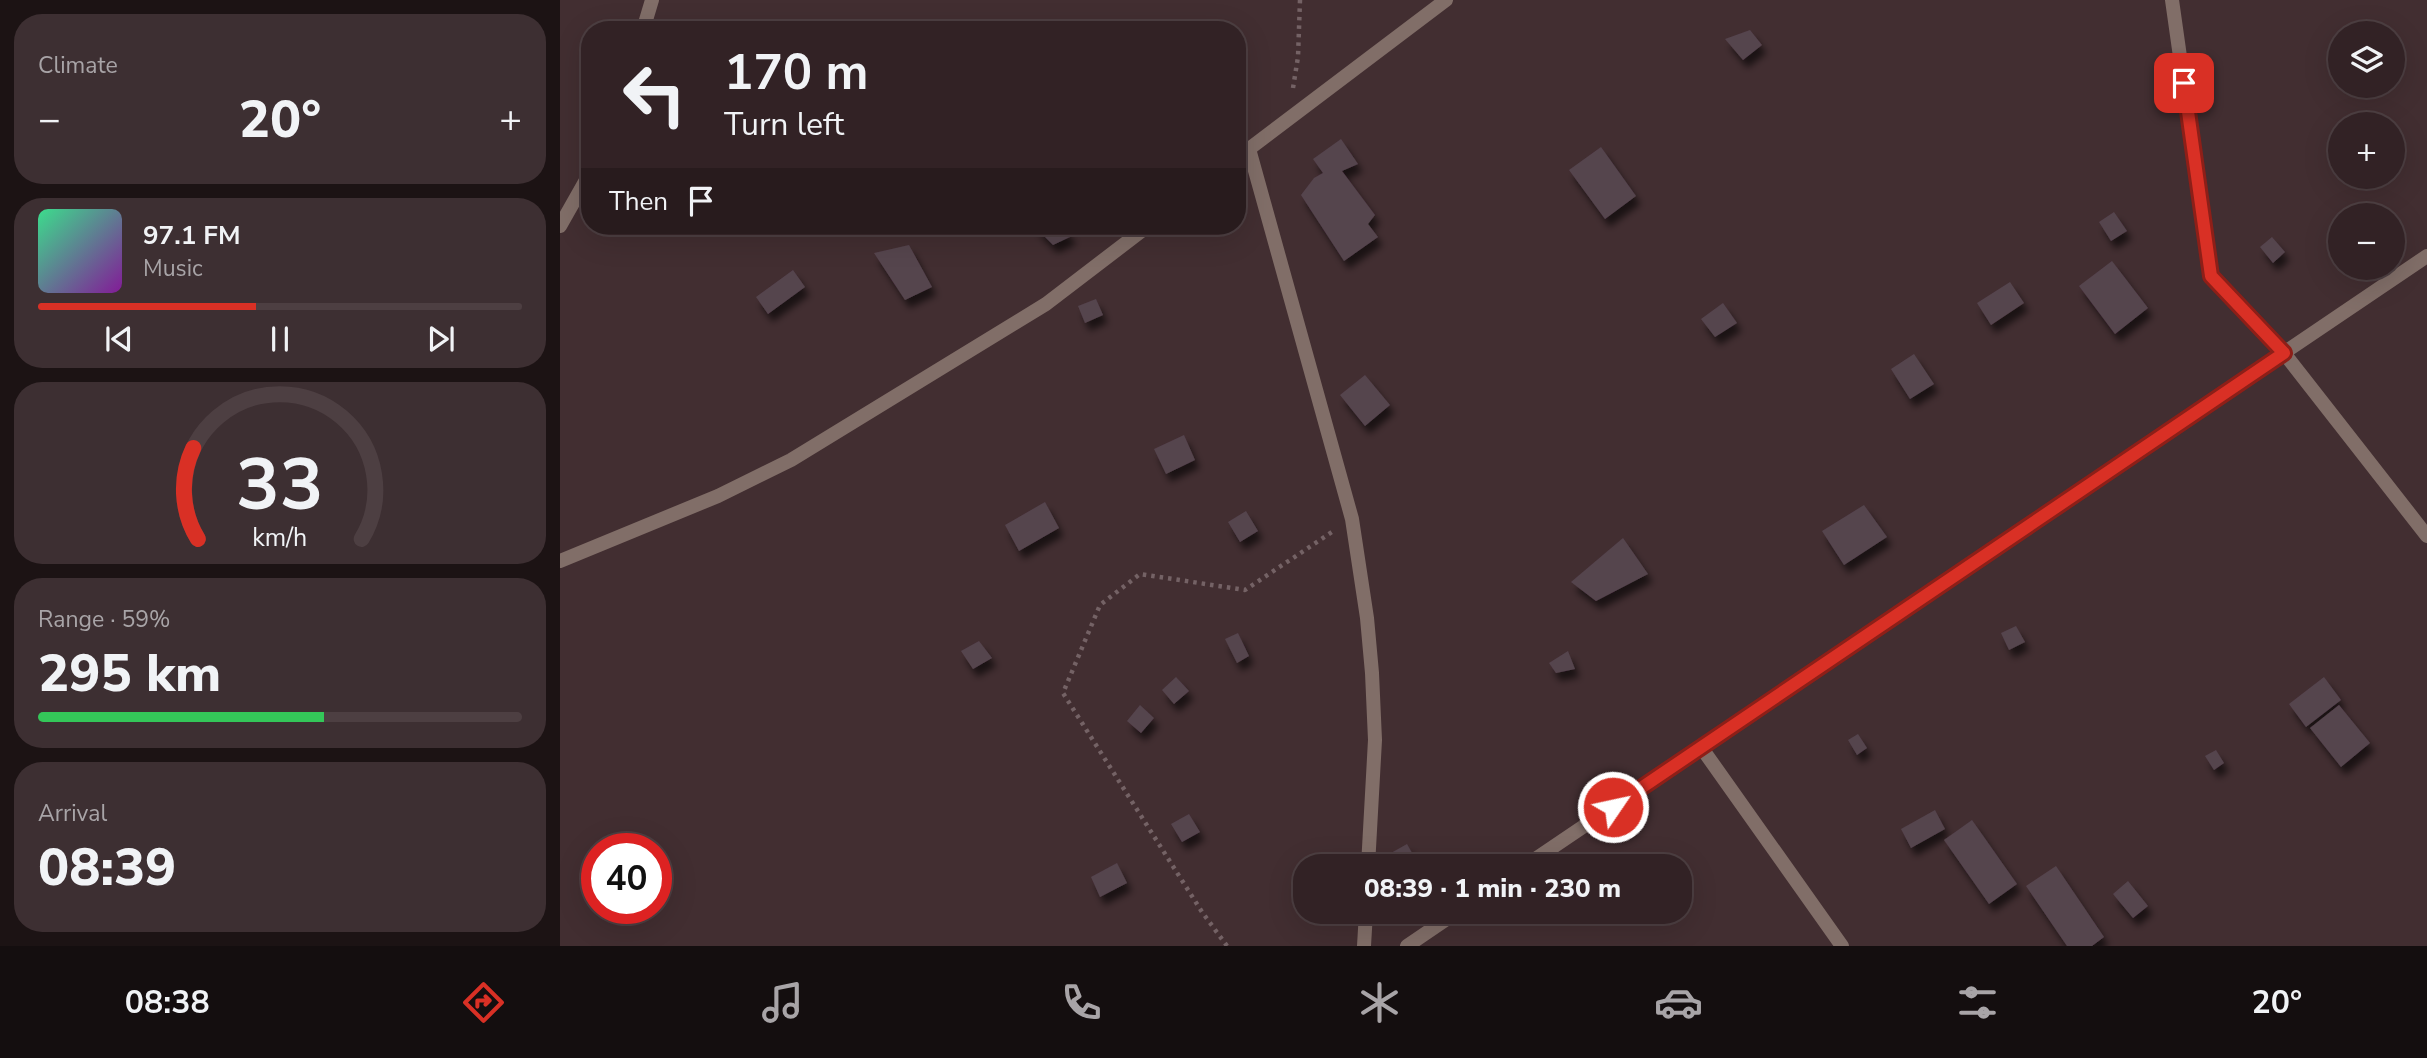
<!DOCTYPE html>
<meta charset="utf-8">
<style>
:root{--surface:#322225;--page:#3d2f32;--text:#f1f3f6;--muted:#a8a4a7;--line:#4d3f42;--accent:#d93025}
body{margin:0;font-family:"Nunito Sans",sans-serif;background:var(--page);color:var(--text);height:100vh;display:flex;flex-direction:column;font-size:26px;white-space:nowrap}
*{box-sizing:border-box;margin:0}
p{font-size:23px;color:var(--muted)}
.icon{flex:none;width:38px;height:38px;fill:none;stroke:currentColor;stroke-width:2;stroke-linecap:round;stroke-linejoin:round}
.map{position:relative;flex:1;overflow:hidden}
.details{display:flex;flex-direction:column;gap:14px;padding:14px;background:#1c1314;width:560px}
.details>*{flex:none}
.top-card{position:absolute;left:21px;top:21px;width:665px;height:214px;border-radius:28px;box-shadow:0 7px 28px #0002,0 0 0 2px var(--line);background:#322225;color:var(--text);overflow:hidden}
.fabs{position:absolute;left:1768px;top:21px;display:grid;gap:14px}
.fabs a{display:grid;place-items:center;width:77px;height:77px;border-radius:50%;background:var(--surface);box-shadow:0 7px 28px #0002,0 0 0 2px var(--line);font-size:35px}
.speed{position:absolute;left:21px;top:833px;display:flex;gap:14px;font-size:35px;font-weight:700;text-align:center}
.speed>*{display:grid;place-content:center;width:91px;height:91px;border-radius:50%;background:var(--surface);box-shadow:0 7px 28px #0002,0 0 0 2px var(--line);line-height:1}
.speed .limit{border:10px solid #d22;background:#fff;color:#111}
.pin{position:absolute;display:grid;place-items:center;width:60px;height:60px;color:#fff;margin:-30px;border-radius:14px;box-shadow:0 4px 10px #0006}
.me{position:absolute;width:77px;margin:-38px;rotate:56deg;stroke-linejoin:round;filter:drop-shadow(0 0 5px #0008)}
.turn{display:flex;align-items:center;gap:24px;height:147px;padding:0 28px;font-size:32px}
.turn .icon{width:91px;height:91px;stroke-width:2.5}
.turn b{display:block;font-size:49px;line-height:60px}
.then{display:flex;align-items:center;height:66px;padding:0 28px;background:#0003;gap:14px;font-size:26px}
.big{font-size:52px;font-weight:800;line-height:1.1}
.details .widget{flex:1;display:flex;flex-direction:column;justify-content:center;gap:10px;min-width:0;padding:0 24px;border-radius:28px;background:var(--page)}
.details .dial{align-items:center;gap:0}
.dial svg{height:182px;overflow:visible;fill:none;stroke:var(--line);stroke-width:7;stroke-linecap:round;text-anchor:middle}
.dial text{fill:var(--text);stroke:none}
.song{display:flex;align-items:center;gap:21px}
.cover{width:84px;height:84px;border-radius:10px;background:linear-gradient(135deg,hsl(150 70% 55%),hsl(290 70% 35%))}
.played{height:7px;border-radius:4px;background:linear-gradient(90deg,var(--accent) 45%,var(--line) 45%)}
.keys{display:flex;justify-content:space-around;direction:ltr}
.heat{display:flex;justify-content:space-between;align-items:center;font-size:38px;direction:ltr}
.charge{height:10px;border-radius:5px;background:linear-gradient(90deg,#34c759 59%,var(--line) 0)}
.trip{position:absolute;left:733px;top:854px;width:399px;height:70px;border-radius:28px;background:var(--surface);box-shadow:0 7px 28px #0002,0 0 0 2px var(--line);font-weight:800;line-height:70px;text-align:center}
.tab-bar{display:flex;height:112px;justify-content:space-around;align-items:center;background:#140e0f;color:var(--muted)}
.tab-bar .icon{width:49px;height:49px}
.tab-bar .active{color:var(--accent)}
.tab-bar b{font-size:32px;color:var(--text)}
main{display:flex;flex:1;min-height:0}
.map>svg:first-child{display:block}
.building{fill:#55444e;filter:url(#shadow)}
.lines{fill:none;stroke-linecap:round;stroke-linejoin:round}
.path{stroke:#746265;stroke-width:4.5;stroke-dasharray:3.5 5;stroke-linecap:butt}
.minor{stroke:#816e68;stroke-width:14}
.tertiary{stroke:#816e68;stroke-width:14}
.route-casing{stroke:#8d1f18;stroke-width:18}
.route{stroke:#d93025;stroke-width:12}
</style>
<main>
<section class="details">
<div class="widget"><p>Climate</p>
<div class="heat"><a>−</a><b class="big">20°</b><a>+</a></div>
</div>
<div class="widget">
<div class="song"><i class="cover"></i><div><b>97.1 FM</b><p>Music</p></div></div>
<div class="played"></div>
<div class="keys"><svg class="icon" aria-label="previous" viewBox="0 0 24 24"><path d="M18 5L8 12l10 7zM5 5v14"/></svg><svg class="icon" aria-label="pause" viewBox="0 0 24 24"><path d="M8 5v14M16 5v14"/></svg><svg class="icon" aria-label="next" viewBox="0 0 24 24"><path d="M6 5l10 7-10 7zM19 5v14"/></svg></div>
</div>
<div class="widget dial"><svg viewBox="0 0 100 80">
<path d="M14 69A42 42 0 1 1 86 69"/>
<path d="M14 69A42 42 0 0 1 12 29" stroke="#d93025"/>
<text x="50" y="56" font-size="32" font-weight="700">33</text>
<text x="50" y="72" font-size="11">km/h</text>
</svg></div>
<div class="widget"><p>Range · 59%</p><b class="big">295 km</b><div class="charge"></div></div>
<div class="widget"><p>Arrival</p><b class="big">08:39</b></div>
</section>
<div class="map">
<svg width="1867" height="946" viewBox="0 0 1867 946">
<defs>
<filter id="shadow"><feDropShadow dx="4.5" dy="8" stdDeviation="3.5" flood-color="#0009"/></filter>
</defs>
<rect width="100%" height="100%" fill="#422e31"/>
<path class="building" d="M 1190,30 L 1202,45 L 1183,60 L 1165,39 Z
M 781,139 L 798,164 L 782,171 L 815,215 L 808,224 L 818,237 L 784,261 L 741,195 L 754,178 L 763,173 L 753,159 Z
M 1041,147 L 1076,196 L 1045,219 L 1009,170 Z
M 1554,212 L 1567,231 L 1551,241 L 1539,222 Z
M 474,226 L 503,226 L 512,236 L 493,245 Z
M 1712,237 L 1725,252 L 1713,263 L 1700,247 Z
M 349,245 L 372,287 L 345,300 L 314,253 Z
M 1552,261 L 1588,308 L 1555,334 L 1519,286 Z
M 233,270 L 245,287 L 208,314 L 196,297 Z
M 1450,282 L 1464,303 L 1431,325 L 1417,303 Z
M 536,299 L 543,315 L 525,323 L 518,306 Z
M 1163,303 L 1177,323 L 1155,337 L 1141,319 Z
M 1354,354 L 1374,384 L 1350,399 L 1331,369 Z
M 805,375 L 830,405 L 805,426 L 780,395 Z
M 624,435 L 635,460 L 606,474 L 594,449 Z
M 485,502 L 499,528 L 459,551 L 445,525 Z
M 1304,505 L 1327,537 L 1284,565 L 1262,531 Z
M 686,511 L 698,531 L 680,542 L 668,522 Z
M 1063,538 L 1088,574 L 1036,601 L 1011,582 Z
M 1456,626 L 1465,642 L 1449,650 L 1441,633 Z
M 678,633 L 689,656 L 677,663 L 665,639 Z
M 419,641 L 432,658 L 413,669 L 401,651 Z
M 1008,651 L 1015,669 L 996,673 L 989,663 Z
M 616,677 L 629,691 L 614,704 L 602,690 Z
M 1764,677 L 1781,700 L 1746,727 L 1729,704 Z
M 580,705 L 594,718 L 581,733 L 567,721 Z
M 1779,705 L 1810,743 L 1781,767 L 1750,728 Z
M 1298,734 L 1307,748 L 1297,755 L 1288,740 Z
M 1656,750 L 1664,763 L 1654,770 L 1645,756 Z
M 1375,810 L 1385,829 L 1351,848 L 1341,829 Z
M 629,814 L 640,832 L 622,842 L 611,824 Z
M 1412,820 L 1457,884 L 1429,904 L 1384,840 Z
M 847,844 L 856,860 L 846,866 L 839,866 L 831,853 Z
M 557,863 L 567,883 L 540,897 L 531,877 Z
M 1496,866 L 1544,937 L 1532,946 L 1507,946 L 1466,886 Z
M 1568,881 L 1588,906 L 1573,918 L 1553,894 Z"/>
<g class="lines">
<path class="path" d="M 733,88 L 738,57 L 740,0
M 667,946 L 642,912 L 503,693 L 540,605 L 580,574 L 685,590 L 772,532"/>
<path class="minor" d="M 1612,0 L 1651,276 L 1724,353 L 1867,536
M 83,30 L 92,0
M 689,149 L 792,519 L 807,618 L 812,673 L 815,740 L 808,866
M 677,158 L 886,0
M 0,226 L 30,173
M 0,561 L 158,496 L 231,460 L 486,304 L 588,226
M 1141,747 L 1282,946
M 804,946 L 806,912"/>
<path class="tertiary" d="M 965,866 L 1867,256
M 847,946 L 897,912"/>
</g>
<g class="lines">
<g class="route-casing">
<path id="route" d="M 1053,807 L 1724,353 L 1651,276 L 1624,83"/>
</g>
<use href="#route" class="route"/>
</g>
</svg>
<div class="fabs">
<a><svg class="icon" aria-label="layers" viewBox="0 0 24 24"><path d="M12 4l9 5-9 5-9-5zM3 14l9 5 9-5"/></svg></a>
<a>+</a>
<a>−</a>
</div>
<div class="speed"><div class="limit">40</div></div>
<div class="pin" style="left:1624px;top:83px;background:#d93025"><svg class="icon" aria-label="arrive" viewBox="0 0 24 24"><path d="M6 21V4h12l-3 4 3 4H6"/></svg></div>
<svg class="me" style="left:1053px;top:807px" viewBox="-20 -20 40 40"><circle r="17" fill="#d93025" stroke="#fff" stroke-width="3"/><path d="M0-11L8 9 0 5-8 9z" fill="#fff"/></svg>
<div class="trip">08:39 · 1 min · 230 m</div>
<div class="top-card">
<div class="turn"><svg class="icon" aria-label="left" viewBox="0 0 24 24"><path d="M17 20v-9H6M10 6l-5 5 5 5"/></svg><div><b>170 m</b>Turn left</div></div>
<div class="then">Then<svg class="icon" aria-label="arrive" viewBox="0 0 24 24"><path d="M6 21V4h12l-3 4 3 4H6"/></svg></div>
</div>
</div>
</main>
<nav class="tab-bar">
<b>08:38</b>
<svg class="icon active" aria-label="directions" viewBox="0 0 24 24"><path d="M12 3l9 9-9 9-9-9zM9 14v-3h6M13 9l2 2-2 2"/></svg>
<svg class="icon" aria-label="music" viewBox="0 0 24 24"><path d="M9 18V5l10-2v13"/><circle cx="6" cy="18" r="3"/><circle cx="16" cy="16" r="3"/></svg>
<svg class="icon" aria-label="phone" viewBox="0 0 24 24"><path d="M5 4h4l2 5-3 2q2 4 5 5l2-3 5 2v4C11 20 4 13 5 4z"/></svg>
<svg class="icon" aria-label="climate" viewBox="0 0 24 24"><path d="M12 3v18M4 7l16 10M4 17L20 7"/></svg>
<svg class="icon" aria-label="car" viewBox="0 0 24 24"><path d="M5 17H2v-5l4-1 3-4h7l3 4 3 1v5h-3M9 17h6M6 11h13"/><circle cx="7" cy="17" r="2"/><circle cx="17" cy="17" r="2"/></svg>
<svg class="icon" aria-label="filters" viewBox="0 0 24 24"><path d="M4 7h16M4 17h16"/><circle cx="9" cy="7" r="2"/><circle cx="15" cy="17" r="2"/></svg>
<b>20°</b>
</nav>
